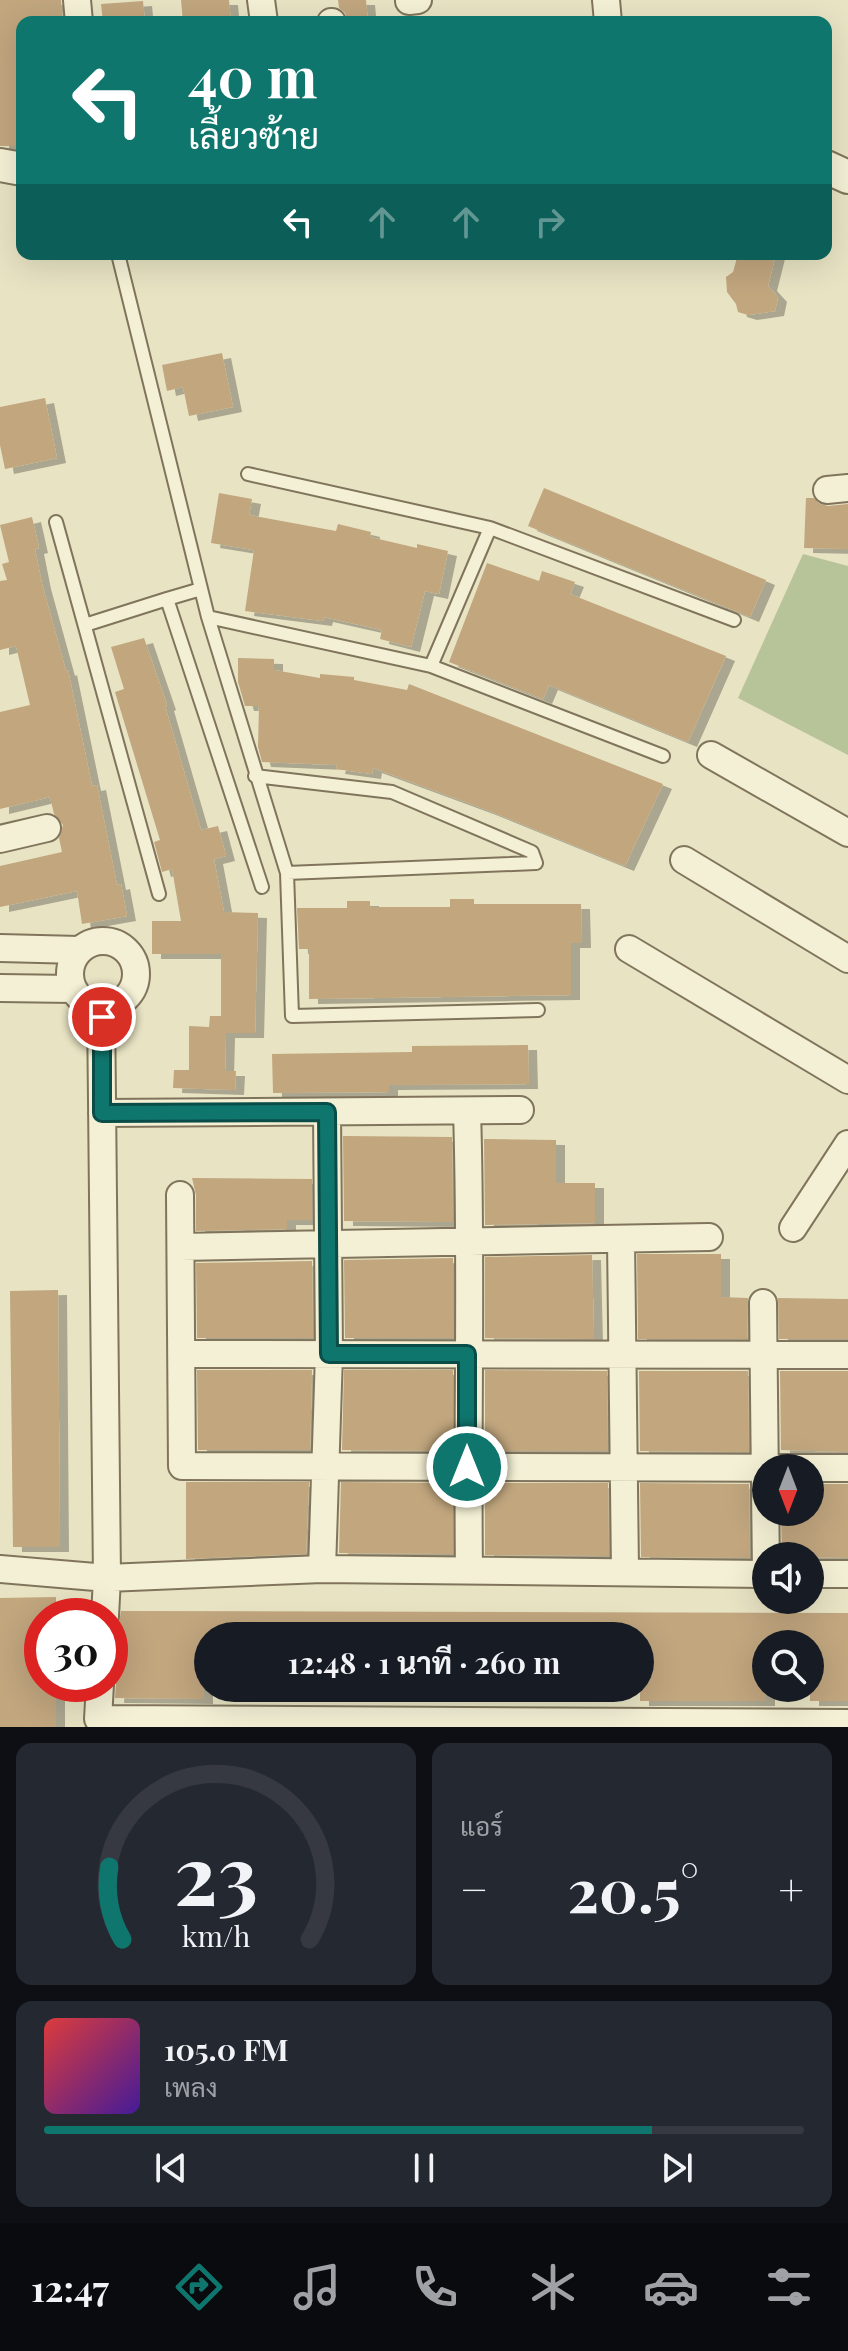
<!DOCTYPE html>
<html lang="th">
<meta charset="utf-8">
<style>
:root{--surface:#171b24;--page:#242831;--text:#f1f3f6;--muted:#9ea1a6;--line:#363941;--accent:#0f766e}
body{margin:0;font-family:"Playfair Display",Sarabun,serif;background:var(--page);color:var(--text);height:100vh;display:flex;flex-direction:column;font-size:30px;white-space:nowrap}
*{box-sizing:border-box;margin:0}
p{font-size:26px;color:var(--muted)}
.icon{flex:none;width:44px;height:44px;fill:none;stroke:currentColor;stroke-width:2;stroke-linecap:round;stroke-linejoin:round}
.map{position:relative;height:1727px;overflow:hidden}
.drawer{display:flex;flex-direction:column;gap:16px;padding:16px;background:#0d0f14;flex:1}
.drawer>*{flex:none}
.guide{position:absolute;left:16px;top:16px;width:816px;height:244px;border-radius:16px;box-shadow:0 8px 32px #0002;background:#0f766e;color:#fff;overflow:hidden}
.needle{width:52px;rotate:180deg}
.fabs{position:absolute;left:752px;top:1454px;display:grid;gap:16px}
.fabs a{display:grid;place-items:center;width:72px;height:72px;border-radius:50%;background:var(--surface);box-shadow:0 8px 32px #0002;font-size:40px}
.speed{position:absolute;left:24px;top:1598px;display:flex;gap:16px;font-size:40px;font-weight:700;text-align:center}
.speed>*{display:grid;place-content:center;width:104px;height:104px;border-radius:50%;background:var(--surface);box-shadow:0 8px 32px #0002;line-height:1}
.speed .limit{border:12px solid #d22;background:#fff;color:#111}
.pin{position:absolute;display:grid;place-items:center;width:68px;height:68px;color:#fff;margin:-34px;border:4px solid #fff;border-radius:50%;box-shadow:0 2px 8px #0007}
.me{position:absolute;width:88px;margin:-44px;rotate:0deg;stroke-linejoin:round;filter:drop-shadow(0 0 6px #0008)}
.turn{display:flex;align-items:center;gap:28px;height:168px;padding:0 40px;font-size:36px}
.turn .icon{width:104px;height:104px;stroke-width:2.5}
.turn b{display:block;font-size:56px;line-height:68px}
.lanes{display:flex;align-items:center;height:76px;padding:0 40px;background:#0003;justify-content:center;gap:40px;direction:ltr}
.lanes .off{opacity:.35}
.big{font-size:60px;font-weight:700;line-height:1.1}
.drawer .card{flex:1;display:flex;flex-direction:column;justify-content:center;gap:12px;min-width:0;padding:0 28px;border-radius:16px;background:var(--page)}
.drawer .dial{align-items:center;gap:0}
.dial svg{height:208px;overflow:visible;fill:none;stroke:var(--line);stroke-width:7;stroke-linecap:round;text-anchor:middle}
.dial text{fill:var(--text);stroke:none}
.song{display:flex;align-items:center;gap:24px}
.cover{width:96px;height:96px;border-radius:12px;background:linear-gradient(135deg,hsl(0 70% 55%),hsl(260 70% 35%))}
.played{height:8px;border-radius:4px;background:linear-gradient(90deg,var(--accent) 80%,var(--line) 80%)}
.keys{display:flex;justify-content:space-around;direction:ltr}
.heat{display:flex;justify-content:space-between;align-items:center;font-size:44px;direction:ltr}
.drawer .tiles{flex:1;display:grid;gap:16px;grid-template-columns:1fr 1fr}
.card:last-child{grid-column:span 2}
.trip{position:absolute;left:194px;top:1622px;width:460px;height:80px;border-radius:40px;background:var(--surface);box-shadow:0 8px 32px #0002;font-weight:700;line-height:80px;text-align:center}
.menu{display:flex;height:128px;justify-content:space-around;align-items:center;background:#090b0e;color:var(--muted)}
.menu .icon{width:56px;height:56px}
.menu .active{color:var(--accent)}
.menu b{font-size:36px;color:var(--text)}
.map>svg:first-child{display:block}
.green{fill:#b7c499}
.building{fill:#c1a67e;filter:url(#shadow)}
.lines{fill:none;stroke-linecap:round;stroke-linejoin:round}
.service-casing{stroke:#80755c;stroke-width:16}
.minor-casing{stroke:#80755c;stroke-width:30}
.tertiary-casing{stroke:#80755c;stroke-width:36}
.service{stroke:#f4f0d5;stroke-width:12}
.minor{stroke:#f4f0d5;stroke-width:26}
.tertiary{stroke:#f4f0d5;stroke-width:32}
.route-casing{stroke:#0a4d48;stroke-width:20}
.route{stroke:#0f766e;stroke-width:14}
</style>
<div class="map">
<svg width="848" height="1727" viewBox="0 0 848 1727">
<defs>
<filter id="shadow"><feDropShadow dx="9" dy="5" stdDeviation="0" flood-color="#0004"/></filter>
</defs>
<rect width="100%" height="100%" fill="#e8e3c3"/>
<path class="green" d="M 803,554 L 848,566 L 848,755 L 738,698 Z"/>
<path class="building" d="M 0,0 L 61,0 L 63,22 L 22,22 L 22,146 L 0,146 Z
M 181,0 L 229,0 L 231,22 L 183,22 Z
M 338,0 L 366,0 L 368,22 L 348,22 L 345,13 L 339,8 Z
M 143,1 L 145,22 L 103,22 L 101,4 Z
M 738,254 L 776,254 L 768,286 L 778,297 L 775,311 L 748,315 L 738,312 L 736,304 L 727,292 L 726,277 L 733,272 Z
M 222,353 L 233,407 L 189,416 L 183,387 L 167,391 L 162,365 Z
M 45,398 L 57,458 L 5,469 L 0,445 L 0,407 Z
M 544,488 L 766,580 L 750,617 L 528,526 Z
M 219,493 L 252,499 L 249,515 L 336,531 L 338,524 L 371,532 L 370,537 L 417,548 L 417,544 L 448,551 L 439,594 L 425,591 L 411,647 L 380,639 L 382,630 L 324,617 L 323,621 L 245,611 L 254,550 L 211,543 Z
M 806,498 L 814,498 L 820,504 L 828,506 L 848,504 L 848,549 L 804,548 Z
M 32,517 L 39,548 L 35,549 L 42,584 L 66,671 L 68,670 L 92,786 L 97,785 L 117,885 L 121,884 L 127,916 L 82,924 L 77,891 L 0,907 L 0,866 L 62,852 L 59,838 L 63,825 L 54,814 L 50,797 L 0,809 L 0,712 L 30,705 L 16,646 L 0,650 L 0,581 L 7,580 L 2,564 L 9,562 L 0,525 Z
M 487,563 L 539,581 L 542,571 L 575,582 L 570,594 L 726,656 L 688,742 L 549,685 L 543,699 L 449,662 Z
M 144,638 L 167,705 L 165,706 L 201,830 L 218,826 L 226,856 L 214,859 L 224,912 L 258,913 L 255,1033 L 226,1033 L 225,1071 L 236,1071 L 235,1090 L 173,1088 L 174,1070 L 189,1070 L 189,1026 L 209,1027 L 210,1016 L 221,1016 L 221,954 L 152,954 L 152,921 L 181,921 L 172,869 L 162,872 L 154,842 L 160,840 L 115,692 L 124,689 L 111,647 Z
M 238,658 L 274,659 L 274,670 L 320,678 L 320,674 L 354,677 L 354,680 L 407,690 L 409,684 L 663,784 L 625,866 L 487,810 L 373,768 L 372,774 L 336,769 L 337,765 L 262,762 L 258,747 L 259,706 L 245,706 L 238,682 Z
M 450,899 L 474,899 L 474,904 L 581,904 L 582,943 L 571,943 L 571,995 L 309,999 L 309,949 L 299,949 L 297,908 L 347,908 L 347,901 L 370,901 L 370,907 L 450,907 Z
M 528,1045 L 529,1084 L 389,1085 L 389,1092 L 273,1093 L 272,1054 L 412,1052 L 412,1046 Z
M 343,1136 L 452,1137 L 453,1222 L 344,1221 Z
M 484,1139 L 556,1140 L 556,1183 L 595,1183 L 595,1223 L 485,1225 Z
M 192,1178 L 312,1179 L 312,1220 L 287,1220 L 287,1229 L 196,1231 L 196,1195 Z
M 637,1254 L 721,1254 L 721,1297 L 748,1298 L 747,1339 L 638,1339 Z
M 592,1255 L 594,1339 L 485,1338 L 485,1257 Z
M 453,1258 L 453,1338 L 345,1338 L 344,1260 Z
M 312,1261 L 313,1338 L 197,1338 L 196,1263 Z
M 58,1290 L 60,1547 L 13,1547 L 10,1291 Z
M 778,1298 L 848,1299 L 848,1339 L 779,1339 Z
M 197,1370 L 312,1370 L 310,1450 L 198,1450 Z
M 344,1370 L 453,1370 L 453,1451 L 342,1450 Z
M 485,1370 L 607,1371 L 608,1451 L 485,1451 Z
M 639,1371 L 748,1371 L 749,1452 L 640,1451 Z
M 780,1371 L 848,1371 L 848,1452 L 781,1450 Z
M 186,1482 L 309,1482 L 306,1554 L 186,1559 Z
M 341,1482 L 453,1483 L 453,1554 L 339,1553 Z
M 485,1483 L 608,1483 L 609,1556 L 485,1555 Z
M 640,1483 L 749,1484 L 750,1558 L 641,1557 Z
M 810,1484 L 848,1484 L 848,1558 L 782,1556 L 781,1512 L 810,1512 Z
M 56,1597 L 56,1616 L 42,1616 L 42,1684 L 56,1684 L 56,1727 L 0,1727 L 0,1598 Z
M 121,1611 L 848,1613 L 848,1701 L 810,1701 L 810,1644 L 766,1644 L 766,1701 L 640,1701 L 640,1636 L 204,1636 L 204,1699 L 115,1698 L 116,1684 L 111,1673 L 111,1631 L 119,1624 Z"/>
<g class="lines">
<g class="service-casing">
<path id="service" d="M 118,254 L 208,617 L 287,873 L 292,1016 L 538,1010
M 248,474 L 490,528
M 56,522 L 159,894
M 201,589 L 167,599 L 262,887
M 208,617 L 431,666 L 663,756
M 85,625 L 167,599
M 431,666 L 490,528 L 734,620
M 255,776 L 392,792 L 532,852 L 536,863 L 287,873"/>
</g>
<g class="minor-casing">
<path id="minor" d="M 77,0 L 79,22
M 261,0 L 264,22
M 606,0 L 608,22
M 409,1 L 418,0
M 331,22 L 332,22
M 827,490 L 848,488
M 711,755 L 848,833
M 0,839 L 47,828
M 684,860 L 848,959
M70 974a33 33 0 1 1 66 0a33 33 0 1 1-66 0Z
M 0,948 L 79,950
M 629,949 L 848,1080
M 0,988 L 73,989
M 101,1006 L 107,1578 L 105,1616
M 467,1111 C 472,1264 467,1417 469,1570
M 102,1113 L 520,1110
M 180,1195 L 182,1466 L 848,1468
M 793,1228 L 848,1144
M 621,1239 L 625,1571
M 181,1247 L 709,1237
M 182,1354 L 848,1355
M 0,1569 L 107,1578 L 322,1569 L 766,1574 L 763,1303
M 322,1569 L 329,1354 L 327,1112
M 810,1574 L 848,1574
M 100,1684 L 98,1719 L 848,1723"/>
</g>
<g class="tertiary-casing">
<path id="tertiary" d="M 0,165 L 22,169
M 826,167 L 848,177"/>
</g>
<use href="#service" class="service"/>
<use href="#minor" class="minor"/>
<use href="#tertiary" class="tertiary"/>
</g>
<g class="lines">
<g class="route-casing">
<path id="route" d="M 102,1017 L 102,1113 L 327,1112 L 329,1354 L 467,1354 L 467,1467"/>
</g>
<use href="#route" class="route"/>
</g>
</svg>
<div class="fabs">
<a><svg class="needle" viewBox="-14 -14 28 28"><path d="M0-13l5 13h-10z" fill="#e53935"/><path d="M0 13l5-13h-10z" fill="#9ea1a6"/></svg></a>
<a><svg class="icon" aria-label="sound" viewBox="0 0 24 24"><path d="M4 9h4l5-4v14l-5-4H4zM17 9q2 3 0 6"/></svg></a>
<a><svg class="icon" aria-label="search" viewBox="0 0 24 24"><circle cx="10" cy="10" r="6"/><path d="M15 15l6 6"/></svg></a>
</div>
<div class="speed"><div class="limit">30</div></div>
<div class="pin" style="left:102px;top:1017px;background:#d93025"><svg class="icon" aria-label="arrive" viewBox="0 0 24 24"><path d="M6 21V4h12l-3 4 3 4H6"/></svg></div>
<svg class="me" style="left:467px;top:1467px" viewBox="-20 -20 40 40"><circle r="17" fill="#0f766e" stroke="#fff" stroke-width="3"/><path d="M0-11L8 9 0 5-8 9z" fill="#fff"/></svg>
<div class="trip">12:48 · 1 นาที · 260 m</div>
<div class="guide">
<div class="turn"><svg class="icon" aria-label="left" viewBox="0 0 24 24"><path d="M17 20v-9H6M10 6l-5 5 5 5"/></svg><div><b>40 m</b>เลี้ยวซ้าย</div></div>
<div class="lanes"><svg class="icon" aria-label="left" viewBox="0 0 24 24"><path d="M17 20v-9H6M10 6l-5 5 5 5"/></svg><svg class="icon off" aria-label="ahead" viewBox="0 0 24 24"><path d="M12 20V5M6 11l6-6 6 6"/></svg><svg class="icon off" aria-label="ahead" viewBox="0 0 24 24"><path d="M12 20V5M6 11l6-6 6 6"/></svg><svg class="icon off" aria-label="right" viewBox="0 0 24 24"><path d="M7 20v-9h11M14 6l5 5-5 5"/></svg></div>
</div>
</div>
<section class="drawer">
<div class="tiles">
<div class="card dial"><svg viewBox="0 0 100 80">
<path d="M14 69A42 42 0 1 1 86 69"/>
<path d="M14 69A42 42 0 0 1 9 41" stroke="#0f766e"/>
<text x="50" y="56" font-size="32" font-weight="700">23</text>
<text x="50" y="72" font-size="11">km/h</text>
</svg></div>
<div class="card"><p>แอร์</p>
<div class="heat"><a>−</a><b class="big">20.5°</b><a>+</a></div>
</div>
<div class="card">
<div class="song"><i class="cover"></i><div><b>105.0 FM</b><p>เพลง</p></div></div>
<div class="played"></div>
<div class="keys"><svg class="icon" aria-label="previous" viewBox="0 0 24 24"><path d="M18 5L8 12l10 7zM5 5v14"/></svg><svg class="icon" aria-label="pause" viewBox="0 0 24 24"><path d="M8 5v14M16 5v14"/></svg><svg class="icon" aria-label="next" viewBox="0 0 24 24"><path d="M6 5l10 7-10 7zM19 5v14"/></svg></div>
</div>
</div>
</section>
<nav class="menu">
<b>12:47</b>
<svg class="icon active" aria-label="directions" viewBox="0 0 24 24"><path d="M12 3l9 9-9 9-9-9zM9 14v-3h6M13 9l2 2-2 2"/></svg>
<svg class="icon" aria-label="music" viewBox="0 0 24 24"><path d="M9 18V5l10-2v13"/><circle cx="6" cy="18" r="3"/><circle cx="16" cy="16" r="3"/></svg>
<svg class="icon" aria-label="phone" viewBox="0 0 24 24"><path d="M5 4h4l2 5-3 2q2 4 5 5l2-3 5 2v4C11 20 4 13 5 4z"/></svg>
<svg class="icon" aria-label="climate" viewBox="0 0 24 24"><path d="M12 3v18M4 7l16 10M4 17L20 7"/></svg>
<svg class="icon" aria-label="car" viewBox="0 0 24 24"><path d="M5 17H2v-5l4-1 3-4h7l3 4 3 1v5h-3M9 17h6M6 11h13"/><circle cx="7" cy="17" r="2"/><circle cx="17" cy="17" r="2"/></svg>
<svg class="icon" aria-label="filters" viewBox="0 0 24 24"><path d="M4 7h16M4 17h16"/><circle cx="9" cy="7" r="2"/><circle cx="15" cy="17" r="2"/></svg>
</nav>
